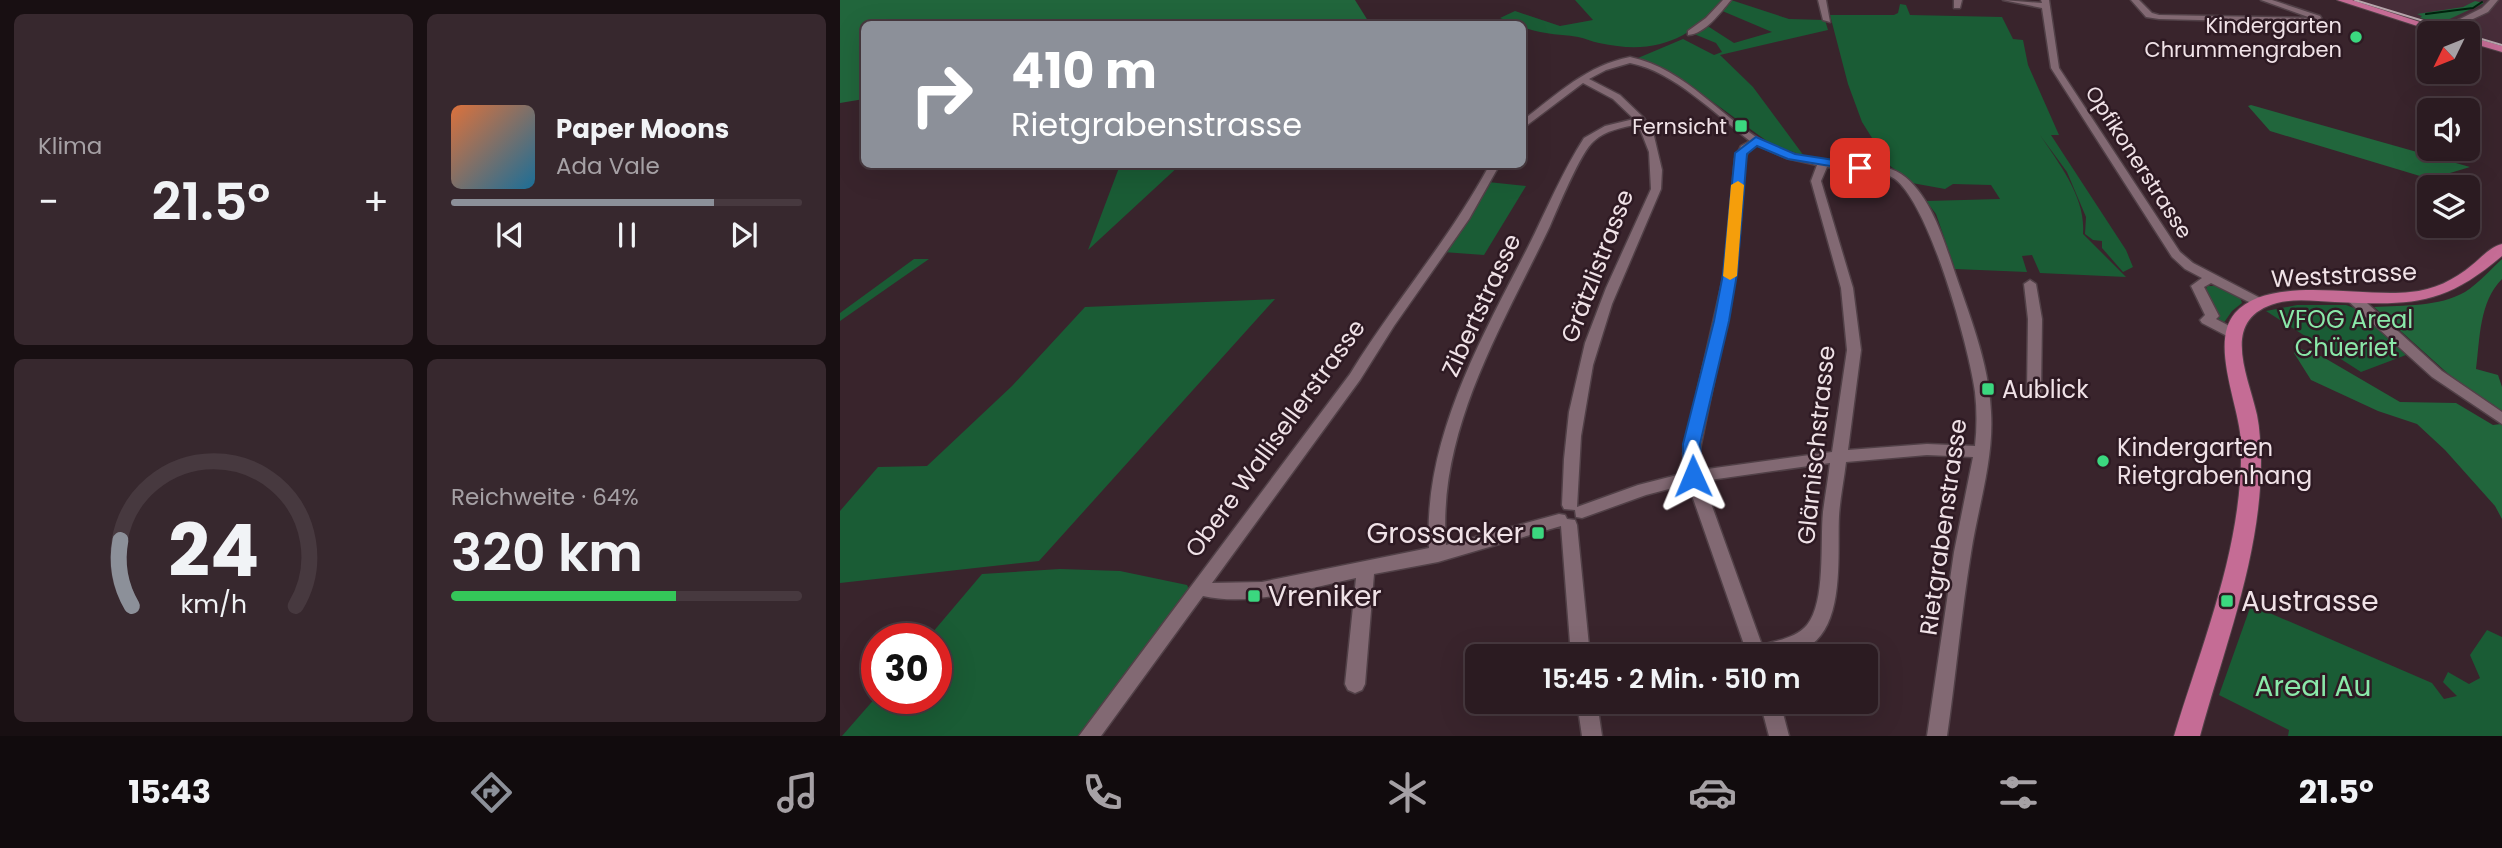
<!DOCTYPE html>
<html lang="de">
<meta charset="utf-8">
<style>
:root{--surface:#2b1b21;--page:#37282e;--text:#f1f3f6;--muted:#a6a1a5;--line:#47393f;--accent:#8c9099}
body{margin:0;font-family:Poppins,sans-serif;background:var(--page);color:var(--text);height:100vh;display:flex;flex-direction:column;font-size:26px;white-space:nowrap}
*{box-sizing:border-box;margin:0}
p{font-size:23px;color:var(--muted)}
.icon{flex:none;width:38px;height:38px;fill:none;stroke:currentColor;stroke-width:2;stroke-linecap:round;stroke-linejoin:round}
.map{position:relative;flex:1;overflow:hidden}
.panel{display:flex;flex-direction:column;gap:14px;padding:14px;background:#180f12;width:840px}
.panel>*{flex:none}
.top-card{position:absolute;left:21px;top:21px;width:665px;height:147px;border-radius:10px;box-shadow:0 7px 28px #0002,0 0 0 2px var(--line);background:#8c9099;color:#fff;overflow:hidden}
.needle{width:46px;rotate:227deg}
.buttons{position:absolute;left:1577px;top:21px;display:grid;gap:14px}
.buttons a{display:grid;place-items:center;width:63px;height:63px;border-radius:10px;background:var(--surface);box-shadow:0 7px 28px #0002,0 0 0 2px var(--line);font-size:35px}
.speed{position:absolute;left:21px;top:623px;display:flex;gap:14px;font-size:35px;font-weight:700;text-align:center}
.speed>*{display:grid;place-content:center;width:91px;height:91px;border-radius:50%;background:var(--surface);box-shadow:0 7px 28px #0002,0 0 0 2px var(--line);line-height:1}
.speed .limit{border:10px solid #d22;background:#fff;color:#111}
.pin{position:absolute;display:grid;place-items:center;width:60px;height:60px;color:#fff;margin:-30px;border-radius:14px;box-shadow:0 4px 10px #0006}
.me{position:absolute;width:77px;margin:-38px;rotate:359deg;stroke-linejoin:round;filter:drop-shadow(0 0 5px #0008)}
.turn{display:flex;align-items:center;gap:24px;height:147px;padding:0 35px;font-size:32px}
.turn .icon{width:91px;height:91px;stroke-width:2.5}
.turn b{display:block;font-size:49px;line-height:60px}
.big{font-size:52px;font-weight:600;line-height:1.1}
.panel .tile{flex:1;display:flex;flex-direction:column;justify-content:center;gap:10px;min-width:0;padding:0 24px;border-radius:10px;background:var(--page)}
.panel .dial{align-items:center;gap:0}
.dial svg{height:182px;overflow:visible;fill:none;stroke:var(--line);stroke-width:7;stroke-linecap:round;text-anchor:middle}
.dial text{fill:var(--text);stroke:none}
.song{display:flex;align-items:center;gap:21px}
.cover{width:84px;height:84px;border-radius:10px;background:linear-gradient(135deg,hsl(20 70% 55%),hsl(200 70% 35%))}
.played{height:7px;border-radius:4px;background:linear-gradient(90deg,var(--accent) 75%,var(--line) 75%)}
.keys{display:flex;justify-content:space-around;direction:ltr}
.heat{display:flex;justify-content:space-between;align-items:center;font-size:38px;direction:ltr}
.charge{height:10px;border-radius:5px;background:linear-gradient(90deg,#34c759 64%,var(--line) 0)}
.panel .tiles{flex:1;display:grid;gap:14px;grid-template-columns:repeat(2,1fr)}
.trip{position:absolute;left:625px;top:644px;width:413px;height:70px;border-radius:10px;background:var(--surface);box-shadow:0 7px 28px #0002,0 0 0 2px var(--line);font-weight:600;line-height:70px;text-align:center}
.dock{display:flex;height:112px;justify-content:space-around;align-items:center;background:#110b0d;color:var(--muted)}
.dock .icon{width:49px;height:49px}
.dock .selected{color:var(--accent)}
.dock b{font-size:32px;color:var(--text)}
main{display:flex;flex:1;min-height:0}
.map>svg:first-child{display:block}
.built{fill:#472d39}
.green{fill:#1a5c35}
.forest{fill:#21663c}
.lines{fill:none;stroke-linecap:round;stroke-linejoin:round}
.stream{stroke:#00230e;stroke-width:2}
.minor-casing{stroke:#514047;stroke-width:3}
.major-casing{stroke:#514047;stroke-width:2}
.minor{fill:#826973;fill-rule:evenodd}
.major{fill:#c56c95;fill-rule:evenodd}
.tram{stroke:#b5a5ab;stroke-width:2}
.route{fill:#1a73e8;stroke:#114b97;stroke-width:2}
.slow{fill:#f59e0b}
.poi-dot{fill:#3bd77f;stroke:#2e1a23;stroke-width:2.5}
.labels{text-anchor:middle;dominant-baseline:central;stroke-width:5;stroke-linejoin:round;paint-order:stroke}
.far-poi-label{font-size:21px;fill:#f0e2e7;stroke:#2e1a23;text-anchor:end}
.far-street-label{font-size:21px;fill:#f0e2e7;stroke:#2e1a23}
.street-label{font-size:24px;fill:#f0e2e7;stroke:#2e1a23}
.park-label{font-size:24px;fill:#8ae8a9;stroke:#2e1a23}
.poi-label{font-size:24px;fill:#f0e2e7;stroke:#2e1a23;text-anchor:start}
.near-poi-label{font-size:28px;fill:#f0e2e7;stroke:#2e1a23;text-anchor:start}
.near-park-label{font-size:28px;fill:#8ae8a9;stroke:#2e1a23}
</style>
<main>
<section class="panel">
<div class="tiles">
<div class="tile"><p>Klima</p>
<div class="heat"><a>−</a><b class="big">21.5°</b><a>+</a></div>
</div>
<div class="tile">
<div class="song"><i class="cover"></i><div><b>Paper Moons</b><p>Ada Vale</p></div></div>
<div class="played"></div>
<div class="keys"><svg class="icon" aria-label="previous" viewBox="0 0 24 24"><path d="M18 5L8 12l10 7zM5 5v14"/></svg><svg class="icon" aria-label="pause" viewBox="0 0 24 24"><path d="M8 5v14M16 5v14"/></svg><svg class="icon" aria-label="next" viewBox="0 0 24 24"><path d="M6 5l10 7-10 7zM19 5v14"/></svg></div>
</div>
<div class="tile dial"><svg viewBox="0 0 100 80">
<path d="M14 69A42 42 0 1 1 86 69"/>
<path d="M14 69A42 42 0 0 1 9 40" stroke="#8c9099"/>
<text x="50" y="56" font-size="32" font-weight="700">24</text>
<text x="50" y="72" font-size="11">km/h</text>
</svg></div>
<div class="tile"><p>Reichweite · 64%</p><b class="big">320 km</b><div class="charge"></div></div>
</div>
</section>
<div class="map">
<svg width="1662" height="736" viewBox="0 0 1662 736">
<rect width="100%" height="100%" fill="#39242c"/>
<path class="built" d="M 1508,0 L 1662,0 L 1662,46 L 1628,36 L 1628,33 L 1618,33 Z"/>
<path class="green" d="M 735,0 L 885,0 C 848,41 814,55 759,43 C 752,42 745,38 738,37 C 728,35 716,35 706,33 C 689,31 676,24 660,18 L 675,11 L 720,26 L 753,20 Z
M 891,0 L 949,19 L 985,20 L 988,30 L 880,55 L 913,87 L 964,156 L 931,144 L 852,87 L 798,58 L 843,39 L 874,55 L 882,52 L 876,43 L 854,34 L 866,25 L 894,43 L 932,32 L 880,10 Z
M 1060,4 L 1066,5 L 1070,15 L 1162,17 L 1173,39 L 1183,40 L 1188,65 L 1219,135 L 1211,135 L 1286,250 L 1293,267 L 1283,272 L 1262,248 L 1262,241 L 1253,240 L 1245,234 L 1246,217 L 1227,172 L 1200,135 C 1220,165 1246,198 1243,234 L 1286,277 L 1200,273 L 1192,255 L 1182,256 L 1187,272 L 1115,269 L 1096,214 L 1086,201 L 1160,199 L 1151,185 L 1113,184 L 1105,189 L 1072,183 L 1049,165 L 1022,122 L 1008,84 L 990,15 L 1054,15 L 1058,13 Z
M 280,164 L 340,165 L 248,250 L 280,165 Z
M 648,182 L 686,186 L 644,255 L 603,252 Z
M 74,259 L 89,259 L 0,321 L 0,313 Z
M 1367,286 L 1378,286 L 1400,297 L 1402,303 L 1392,311 L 1383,324 L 1377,318 L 1379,314 L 1365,293 Z
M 435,299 L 199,561 L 0,583 L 0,511 L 38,467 L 87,466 L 172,386 L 245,307 Z
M 1457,305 L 1506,305 L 1517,309 L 1566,355 L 1521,372 L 1426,311 Z
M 220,569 L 280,571 L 347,585 L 350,591 L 241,736 L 2,736 L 37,696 L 96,698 L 96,639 L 87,639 L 142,574 Z
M 1411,605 L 1592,683 L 1604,699 L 1617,696 L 1603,682 L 1608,672 L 1629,684 L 1640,678 L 1630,655 L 1647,630 L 1662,637 L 1662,736 L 1448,736 L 1449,730 L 1379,695 Z"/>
<path class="forest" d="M 0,0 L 515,0 L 530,24 L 24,24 L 24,99 L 0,103 Z
M 1635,1 L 1644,3 L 1601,23 L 1580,18 L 1582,16 L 1577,14 L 1623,7 Z
M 1411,105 L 1630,167 L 1590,179 L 1430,131 L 1408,106 Z
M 1662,259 L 1662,279 C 1639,302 1640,339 1636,369 L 1658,375 L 1662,387 L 1662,519 L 1655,506 L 1605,450 L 1577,424 L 1538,411 L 1471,380 L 1454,353 L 1458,348 L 1483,357 L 1560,402 L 1616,403 L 1653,425 L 1661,424 L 1654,405 L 1625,389 L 1534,307 C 1564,305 1599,307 1625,292 C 1639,283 1650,270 1662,259 Z"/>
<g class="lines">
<path class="stream" d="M 1586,14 L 1633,8 L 1642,2"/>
<g class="minor-casing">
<path id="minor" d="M 883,0 L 891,0 C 881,12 865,34 848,35 L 848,31 L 866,18 Z
M 978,0 L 986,0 L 990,22 L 983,20 Z
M 1114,0 L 1122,0 L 1120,8 L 1114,8 Z
M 1163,0 L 1202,3 L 1201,0 L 1209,0 L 1219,68 L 1340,252 L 1353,263 L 1424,300 L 1425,303 L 1419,307 L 1371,283 L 1364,287 L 1379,316 L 1376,319 L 1397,330 L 1399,333 L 1397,336 L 1387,336 L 1362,323 L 1360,320 L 1365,315 L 1351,286 L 1362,278 L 1345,269 L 1332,257 L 1211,68 L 1202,8 Z
M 1291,0 L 1299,0 L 1312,13 L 1319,15 L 1471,18 L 1421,0 L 1432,0 L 1480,16 L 1483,21 L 1479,23 L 1319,19 L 1306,17 Z
M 1650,0 L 1658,0 L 1648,12 L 1603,33 L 1596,31 L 1642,8 Z
M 790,57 C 848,69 882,121 932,146 C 959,159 990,161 1020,164 C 1033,166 1049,166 1061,174 C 1088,192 1102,234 1112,264 C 1128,312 1149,361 1151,412 C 1154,459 1138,507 1131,553 C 1121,614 1116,675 1107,736 L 1087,736 L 1114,552 L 1133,457 L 1087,455 L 1006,462 C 1004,480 1000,498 999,516 C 997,553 1006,627 966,648 C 949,658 927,656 908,656 L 848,484 L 806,495 L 742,518 L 736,517 L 735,510 L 724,509 L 722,505 L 724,459 L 729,412 L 745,343 L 766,288 L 811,189 L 809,152 L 798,124 C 782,128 766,130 754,141 C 741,151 718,208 710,226 C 663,325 597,430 606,545 L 719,514 L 725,515 L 727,519 L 735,520 L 737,525 L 750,656 L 731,656 L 721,526 L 598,562 L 534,574 L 525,684 L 522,690 L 515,693 L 508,690 L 505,684 L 516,578 C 468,588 412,607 363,596 L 261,736 L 239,736 L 510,374 C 554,302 610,239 650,164 L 660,164 L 629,219 L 554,326 L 520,380 L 372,583 L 422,582 L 589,548 C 583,440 640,341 688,247 C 706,211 722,172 744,138 L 765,126 L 794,119 L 773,99 L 743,83 L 682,129 L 682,121 C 716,95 747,65 790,57 ZM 790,63 C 833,71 875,114 910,141 L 901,146 L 895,159 L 884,274 L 843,454 L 845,473 L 798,485 L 737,507 L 741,436 L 753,365 L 772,304 L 821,189 L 822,170 L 814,136 L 804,118 L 780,95 L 749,79 L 766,70 ZM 917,145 L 946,158 L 977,165 L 971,181 L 1001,288 L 1007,350 L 992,452 L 860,470 L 859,454 L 896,274 L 905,159 L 909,150 ZM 987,167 C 1007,169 1038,167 1055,179 C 1090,206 1129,347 1135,392 C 1137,410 1137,428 1135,446 L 1087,444 L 1008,450 L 1021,350 L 1013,288 L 981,181 ZM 990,463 C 988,480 985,496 983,512 C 980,542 986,602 967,625 C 956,638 938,640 922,645 L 863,481 Z
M 1190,280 L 1196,284 L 1202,319 L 1201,393 L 1194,398 L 1187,393 L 1188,319 L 1184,284 Z
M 1512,293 L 1517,294 L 1602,371 L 1662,412 L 1662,424 L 1592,377 L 1507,300 L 1506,297 L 1507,294 Z
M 737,702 L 757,702 L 762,736 L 742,736 Z
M 920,702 L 940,702 L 949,736 L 929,736 Z"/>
</g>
<g class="major-casing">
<path id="major" d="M 1497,0 L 1512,0 L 1614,33 L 1599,33 Z
M 1628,36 L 1662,46 L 1662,52 L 1628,42 Z
M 1662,244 L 1662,256 C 1602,307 1570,305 1495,302 C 1476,301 1455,298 1437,303 C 1379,319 1408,374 1417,415 C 1420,429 1420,443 1421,457 C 1422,553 1385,645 1360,736 L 1334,736 C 1363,640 1404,544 1401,442 C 1400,407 1369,343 1395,313 C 1429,274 1522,298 1570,292 C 1594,290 1614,280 1632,265 C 1641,258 1651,246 1662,244 Z"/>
</g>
<use href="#minor" class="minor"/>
<use href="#major" class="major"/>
<path class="tram" d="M 1515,0 L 1623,33
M 1628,35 L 1662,45"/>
</g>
<path class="route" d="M 916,137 L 955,154 L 1020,164 L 1026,168 L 1020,171 L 948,159 L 917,146 L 907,154 L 897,274 L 889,321 L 860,444 L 862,476 L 859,481 L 846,481 L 844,476 L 843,444 L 874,321 L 883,274 L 895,153 Z"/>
<path class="slow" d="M 898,181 L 904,185 L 897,276 L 890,280 L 883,276 L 891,185 Z"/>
<g class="poi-dot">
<circle cx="1516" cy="37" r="7"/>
<rect x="894" y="119" width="14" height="14" rx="3.5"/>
<rect x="1141" y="382" width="14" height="14" rx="3.5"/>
<circle cx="1263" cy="461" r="7"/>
<rect x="691" y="526" width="14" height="14" rx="3.5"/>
<rect x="407" y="589" width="14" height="14" rx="3.5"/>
<rect x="1380" y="594" width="14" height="14" rx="3.5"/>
</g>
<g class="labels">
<g class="far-poi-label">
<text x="1502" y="25">Kindergarten<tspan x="1502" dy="24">Chrummengraben</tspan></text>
<text x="887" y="126">Fernsicht</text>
</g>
<g class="far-street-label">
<text transform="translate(1299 162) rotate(57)">Opfikonerstrasse</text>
</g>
<g class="street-label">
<text transform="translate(757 266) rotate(-69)">Grätzlistrasse</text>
<text transform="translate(1504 275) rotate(-3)">Weststrasse</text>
<text transform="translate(641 305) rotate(-65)">Zibertstrasse</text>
<text transform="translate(435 438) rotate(-54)">Obere Wallisellerstrasse</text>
<text transform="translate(976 445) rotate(-84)">Glärnischstrasse</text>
<text transform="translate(1103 527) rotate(-82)">Rietgrabenstrasse</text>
</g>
<g class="park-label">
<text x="1506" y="319">VFOG Areal<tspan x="1506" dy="28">Chüeriet</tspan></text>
</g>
<g class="poi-label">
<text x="1162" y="389">Aublick</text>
<text x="1277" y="447">Kindergarten<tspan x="1277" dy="28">Rietgrabenhang</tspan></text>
</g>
<g class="near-poi-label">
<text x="684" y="533" text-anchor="end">Grossacker</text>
<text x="428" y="596">Vreniker</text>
<text x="1401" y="601">Austrasse</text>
</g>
<g class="near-park-label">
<text x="1473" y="686">Areal Au</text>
</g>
</g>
</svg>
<div class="buttons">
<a><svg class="needle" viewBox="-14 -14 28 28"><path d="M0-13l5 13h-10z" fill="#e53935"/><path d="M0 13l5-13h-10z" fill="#a6a1a5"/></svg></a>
<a><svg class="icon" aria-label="sound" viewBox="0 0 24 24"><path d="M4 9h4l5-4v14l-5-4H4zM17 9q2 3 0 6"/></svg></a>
<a><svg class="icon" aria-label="layers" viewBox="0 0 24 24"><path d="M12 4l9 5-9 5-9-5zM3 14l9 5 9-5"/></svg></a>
</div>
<div class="speed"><div class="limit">30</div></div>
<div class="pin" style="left:1020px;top:168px;background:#d93025"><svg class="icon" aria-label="arrive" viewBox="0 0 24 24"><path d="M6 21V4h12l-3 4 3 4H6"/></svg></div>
<svg class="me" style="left:853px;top:476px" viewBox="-20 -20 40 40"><path d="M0-17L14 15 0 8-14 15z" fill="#1a73e8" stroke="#fff" stroke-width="4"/></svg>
<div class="trip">15:45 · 2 Min. · 510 m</div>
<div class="top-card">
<div class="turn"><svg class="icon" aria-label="right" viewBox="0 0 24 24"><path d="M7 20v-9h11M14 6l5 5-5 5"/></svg><div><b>410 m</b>Rietgrabenstrasse</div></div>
</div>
</div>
</main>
<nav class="dock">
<b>15:43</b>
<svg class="icon selected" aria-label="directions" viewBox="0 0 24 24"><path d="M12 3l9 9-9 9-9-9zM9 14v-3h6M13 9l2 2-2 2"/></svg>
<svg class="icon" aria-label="music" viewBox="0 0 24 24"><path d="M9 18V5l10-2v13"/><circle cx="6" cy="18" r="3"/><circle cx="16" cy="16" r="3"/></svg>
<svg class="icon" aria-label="phone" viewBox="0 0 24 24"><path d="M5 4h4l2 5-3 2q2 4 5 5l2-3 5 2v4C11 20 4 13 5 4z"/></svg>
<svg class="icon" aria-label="climate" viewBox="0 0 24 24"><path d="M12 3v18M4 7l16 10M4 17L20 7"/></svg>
<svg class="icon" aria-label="car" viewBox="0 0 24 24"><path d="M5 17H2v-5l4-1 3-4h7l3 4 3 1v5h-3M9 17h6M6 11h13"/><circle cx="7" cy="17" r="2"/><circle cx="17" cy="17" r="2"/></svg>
<svg class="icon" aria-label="filters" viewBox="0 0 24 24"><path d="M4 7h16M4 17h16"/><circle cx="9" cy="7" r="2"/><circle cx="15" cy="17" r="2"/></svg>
<b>21.5°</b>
</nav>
